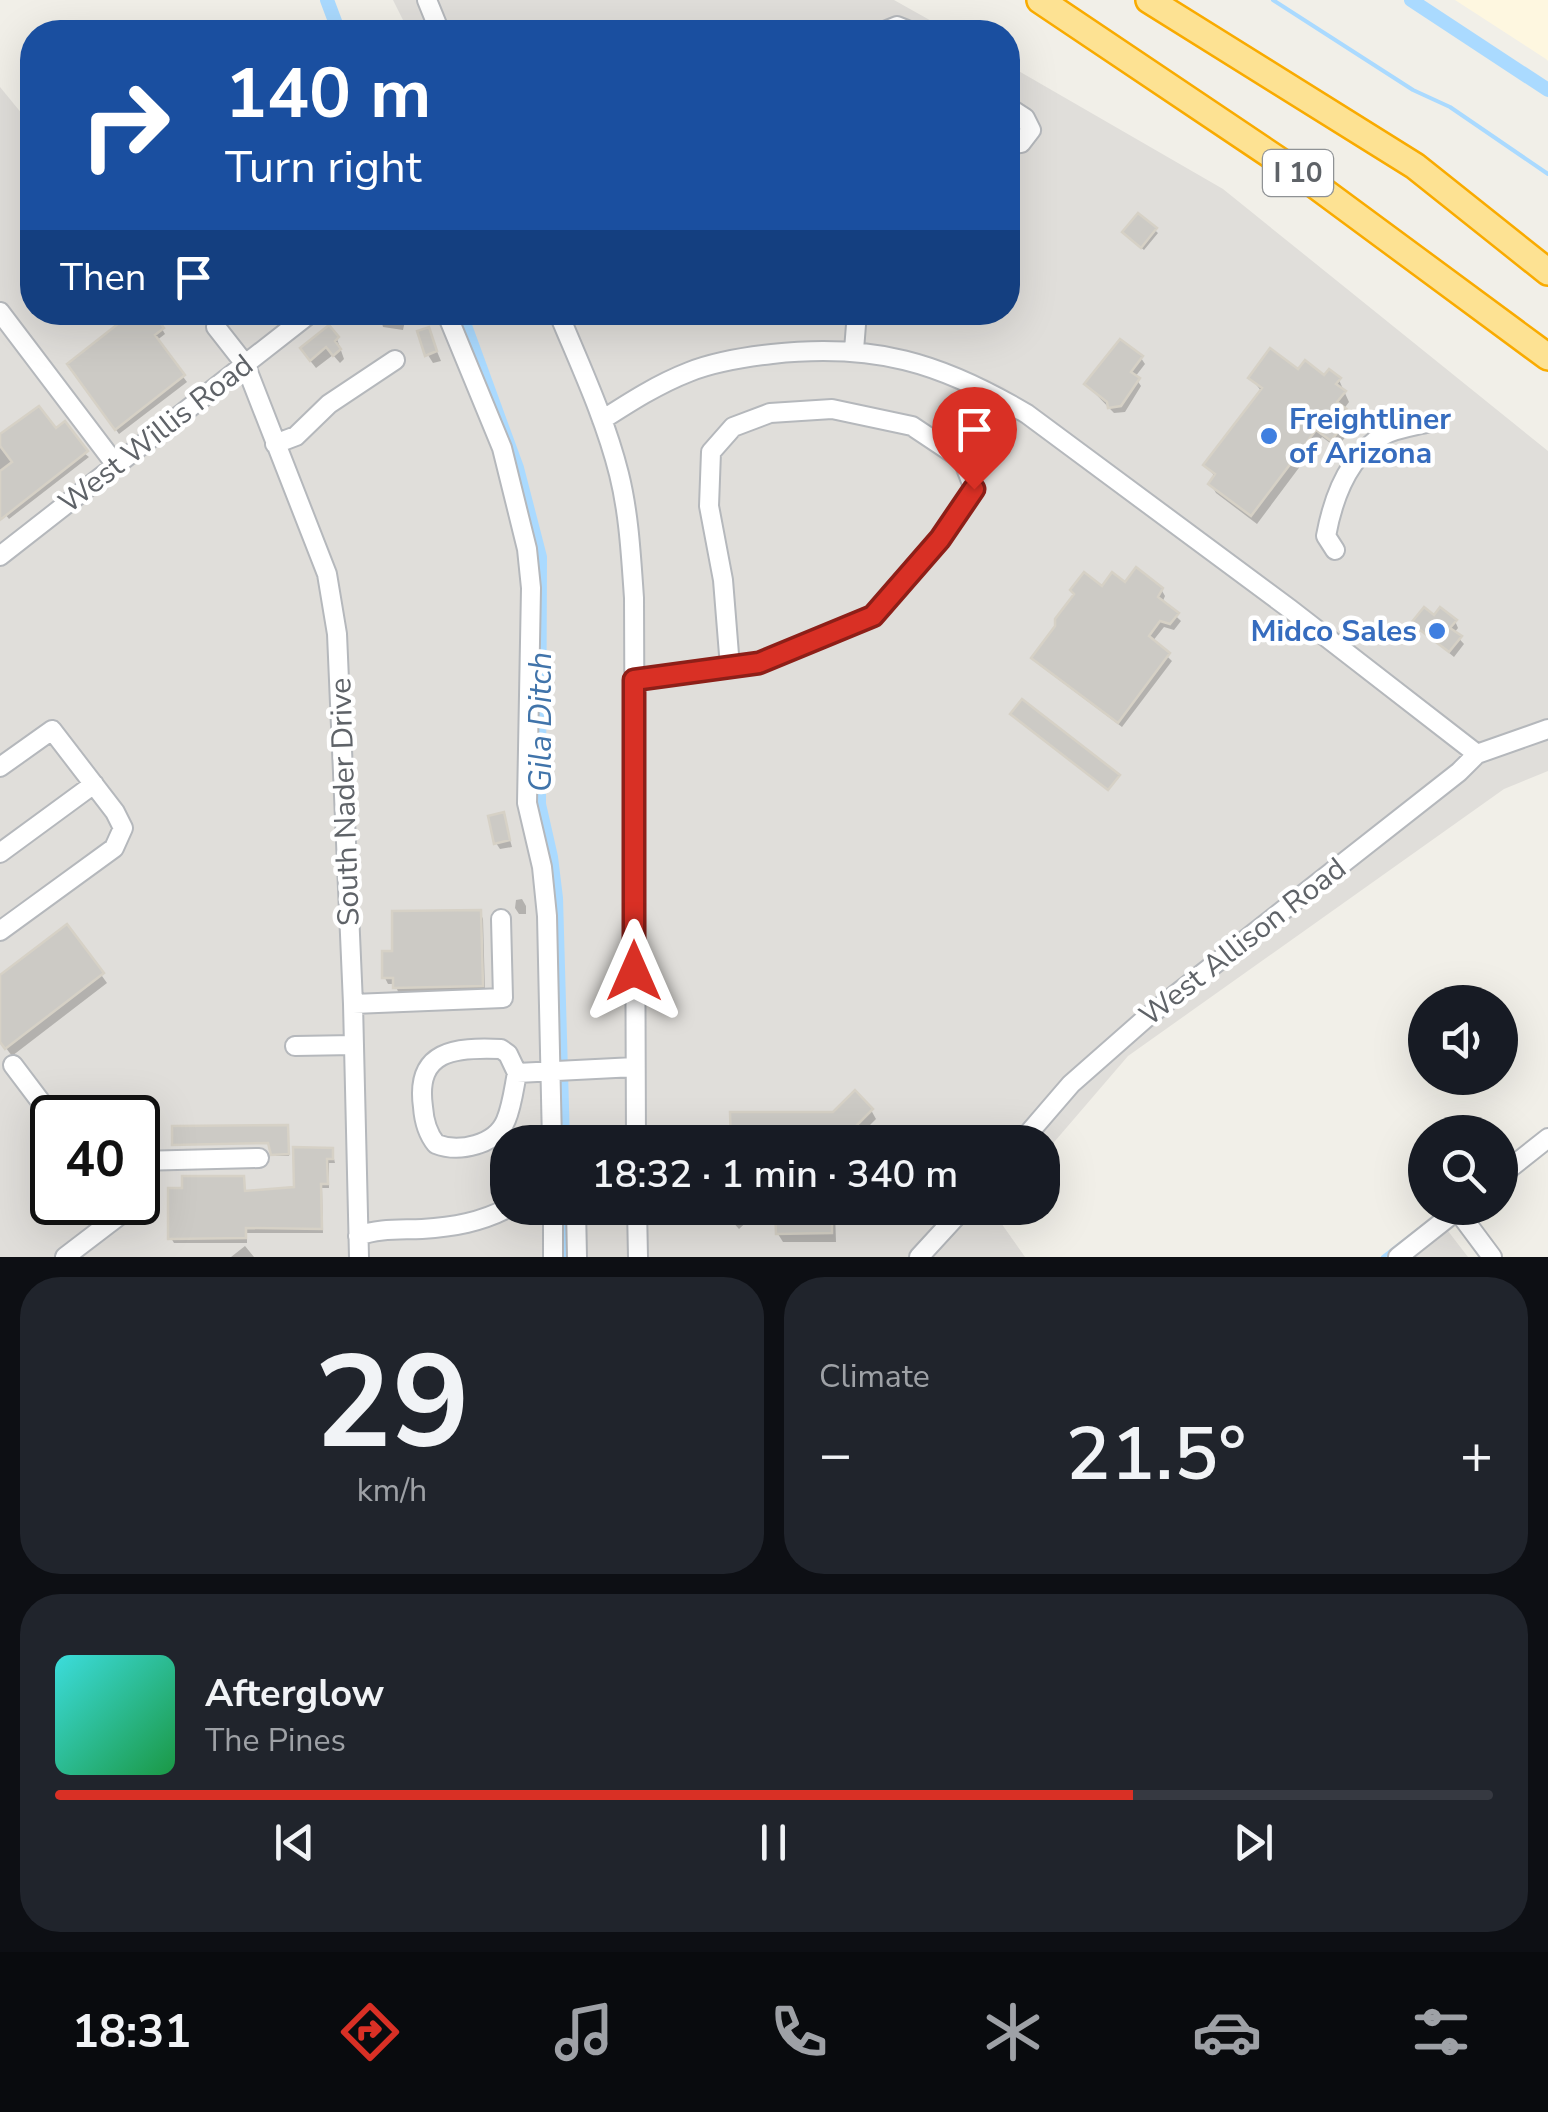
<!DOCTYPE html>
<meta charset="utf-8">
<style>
:root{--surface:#171b24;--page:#20242c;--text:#f1f3f6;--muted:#9ea1a6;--line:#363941;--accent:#d93025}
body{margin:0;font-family:"Nunito Sans",sans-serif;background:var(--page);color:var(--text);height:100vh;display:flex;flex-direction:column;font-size:38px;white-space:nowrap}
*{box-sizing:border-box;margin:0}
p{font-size:32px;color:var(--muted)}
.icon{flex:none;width:55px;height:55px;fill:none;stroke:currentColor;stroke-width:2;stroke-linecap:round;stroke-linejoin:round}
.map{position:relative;height:1257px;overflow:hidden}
.drawer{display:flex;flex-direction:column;gap:20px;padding:20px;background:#0d0f14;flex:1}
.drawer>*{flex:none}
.guide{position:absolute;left:20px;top:20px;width:1000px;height:305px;border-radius:40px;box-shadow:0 10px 40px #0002;background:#1a4fa0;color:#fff;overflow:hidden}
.fabs{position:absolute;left:1408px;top:985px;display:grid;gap:20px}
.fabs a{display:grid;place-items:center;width:110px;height:110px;border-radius:50%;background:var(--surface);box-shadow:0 10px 40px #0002;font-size:50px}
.speed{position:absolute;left:30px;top:1095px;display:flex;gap:20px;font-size:50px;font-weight:700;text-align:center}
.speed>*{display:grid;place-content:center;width:130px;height:130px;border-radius:50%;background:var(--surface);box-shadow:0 10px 40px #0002;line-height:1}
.speed .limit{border:5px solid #111;border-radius:15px;background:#fff;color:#111}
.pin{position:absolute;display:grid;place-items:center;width:85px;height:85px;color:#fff;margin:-102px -42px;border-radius:50% 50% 50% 0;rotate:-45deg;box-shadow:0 0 10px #0007}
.pin .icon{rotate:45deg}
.me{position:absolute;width:110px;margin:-55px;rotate:0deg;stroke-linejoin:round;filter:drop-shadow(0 0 8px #0008)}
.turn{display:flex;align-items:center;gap:35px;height:210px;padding:0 40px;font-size:45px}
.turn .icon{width:130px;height:130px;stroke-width:2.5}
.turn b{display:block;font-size:70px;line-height:85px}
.then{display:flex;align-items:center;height:95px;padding:0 40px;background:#0003;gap:20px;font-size:38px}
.big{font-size:75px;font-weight:600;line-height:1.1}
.drawer .tile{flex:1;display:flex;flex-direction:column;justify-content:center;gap:15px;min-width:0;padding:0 35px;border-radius:40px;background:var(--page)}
.drawer .dial{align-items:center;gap:0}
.dial b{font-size:130px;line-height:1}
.song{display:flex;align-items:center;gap:30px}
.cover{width:120px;height:120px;border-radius:15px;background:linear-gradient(135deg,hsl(180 70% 55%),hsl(140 70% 35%))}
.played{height:10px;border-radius:5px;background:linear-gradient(90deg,var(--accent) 75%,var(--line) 75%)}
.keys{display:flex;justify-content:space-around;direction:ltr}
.heat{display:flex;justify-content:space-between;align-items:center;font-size:55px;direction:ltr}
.drawer .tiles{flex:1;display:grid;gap:20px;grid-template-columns:1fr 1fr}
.tile:last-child{grid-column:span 2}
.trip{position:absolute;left:490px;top:1125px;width:570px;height:100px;border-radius:40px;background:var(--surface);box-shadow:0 10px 40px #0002;font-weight:600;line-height:100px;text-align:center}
.tab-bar{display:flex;height:160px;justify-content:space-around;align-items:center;background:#090b0e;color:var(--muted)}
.tab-bar .icon{width:70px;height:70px}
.tab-bar .current{color:var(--accent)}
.tab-bar b{font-size:45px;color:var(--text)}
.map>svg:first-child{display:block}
.commercial{fill:#fef7e0}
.industrial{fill:#e0deda;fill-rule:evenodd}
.shadow{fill:#0003}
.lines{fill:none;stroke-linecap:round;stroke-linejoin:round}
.stream{stroke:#aadaff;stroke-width:4}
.canal{stroke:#aadaff;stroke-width:14}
.building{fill:#cccac5;stroke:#d6d1c6;stroke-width:2.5}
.minor-casing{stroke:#b5b8bc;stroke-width:22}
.highway-casing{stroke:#f9ab00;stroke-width:30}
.minor{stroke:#fff;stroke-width:18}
.highway{stroke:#fde293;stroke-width:25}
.route-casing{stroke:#8d1f18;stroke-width:25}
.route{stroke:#d93025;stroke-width:18}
.shop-dot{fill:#3f7fe0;stroke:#fff;stroke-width:4}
.labels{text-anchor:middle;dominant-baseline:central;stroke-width:9;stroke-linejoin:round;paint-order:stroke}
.shield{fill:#fff;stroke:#8f9295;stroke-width:2.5}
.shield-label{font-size:28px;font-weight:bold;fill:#5f6368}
.shop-label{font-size:30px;font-weight:bold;fill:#366cbe;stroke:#fff;text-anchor:start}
.street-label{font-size:30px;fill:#5f6368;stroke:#fff}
.water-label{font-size:32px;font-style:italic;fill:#4174aa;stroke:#fff}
</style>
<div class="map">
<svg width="1548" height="1257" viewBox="0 0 1548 1257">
<rect width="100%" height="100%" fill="#f1efe8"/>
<path class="commercial" d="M 1455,0 L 1548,0 L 1548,61 L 1546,59 Z"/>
<path class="industrial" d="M 393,0 L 894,0 L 951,32 L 409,32 Z
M 1008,65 L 1223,189 L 1548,451 L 1548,771 L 1504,789 L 1128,1056 L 1043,1155 L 1042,1142 L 508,1142 L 508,1208 L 998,1208 L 994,1213 L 1025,1257 L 0,1257 L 0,87 L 32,126 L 32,312 L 1008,312 ZM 52,1118 L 138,1118 L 138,1202 L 52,1202 Z
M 1448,1231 L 1468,1257 L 1414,1257 Z"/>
<path class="shadow" d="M 1139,216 L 1158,233 L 1144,250 L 1127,236 Z
M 379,312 L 407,312 L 403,330 L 383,327 Z
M 162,329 L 165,334 L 156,341 L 187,382 L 119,434 L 74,370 Z
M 428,330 L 441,361 L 433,363 L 428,355 Z
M 337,339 L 344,359 L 340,363 L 333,355 L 316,368 L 308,358 Z
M 1141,358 L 1145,364 L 1135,377 L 1141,386 L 1125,412 L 1114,413 L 1087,385 Z
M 1299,373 L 1339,380 L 1349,402 L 1343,410 L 1355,424 L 1337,448 L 1322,437 L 1257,524 L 1216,493 L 1211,484 L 1216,478 L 1206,465 L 1262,392 L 1251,378 Z
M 56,431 L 89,457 L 9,519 L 0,508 L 0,439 Z
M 1126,585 L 1161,589 L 1165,596 L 1162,603 L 1181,621 L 1174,630 L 1164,627 L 1152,642 L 1172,661 L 1122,727 L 1038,664 L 1034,658 L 1102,589 Z
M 1434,618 L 1455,621 L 1458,628 L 1454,633 L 1464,644 L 1454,657 L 1414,624 Z
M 503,815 L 512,847 L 500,849 L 496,843 Z
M 522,899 L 526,906 L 526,914 L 519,914 L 515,908 L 516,900 Z
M 480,912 L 483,919 L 485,992 L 399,994 L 395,984 L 388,984 L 385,978 L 395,954 Z
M 67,927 L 107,983 L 12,1056 L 0,1040 L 0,978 Z
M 871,1110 L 876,1119 L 859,1136 L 859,1142 L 733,1142 L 733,1115 L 834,1114 Z
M 288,1129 L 289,1156 L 275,1156 L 271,1144 L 175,1144 Z
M 332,1150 L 335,1163 L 329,1163 L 329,1188 L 322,1188 L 323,1233 L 247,1233 L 247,1243 L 174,1243 L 171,1238 L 242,1178 L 246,1194 L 297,1190 Z
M 720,1208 L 860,1208 L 860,1211 L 835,1212 L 836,1242 L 783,1242 L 778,1234 L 778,1213 L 755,1214 L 739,1229 Z
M 245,1246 L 254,1257 L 231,1257 Z"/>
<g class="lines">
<path class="stream" d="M 1273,0 L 1413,90 L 1450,107 L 1548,174
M 1383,1257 L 1435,1217"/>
<path class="canal" d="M 327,0 L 339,32
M 1411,0 L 1548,90
M 460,312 L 517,468 L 540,557 L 539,804 L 551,857 L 556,898 L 563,1142
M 564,1208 L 565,1257"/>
</g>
<path class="building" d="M 1138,213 L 1157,228 L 1141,248 L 1122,232 Z
M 133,312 L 152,312 L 164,328 L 155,335 L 185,375 L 115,430 L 67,364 Z
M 329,325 L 339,337 L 335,341 L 341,349 L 333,356 L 326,347 L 310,361 L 300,348 Z
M 429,327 L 437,351 L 425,356 L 417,331 Z
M 1120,339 L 1143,356 L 1131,372 L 1140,378 L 1121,406 L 1108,408 L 1107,402 L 1084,384 Z
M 1270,348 L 1298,369 L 1305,360 L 1324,375 L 1329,369 L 1341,378 L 1336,384 L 1346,391 L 1337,402 L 1352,413 L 1331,441 L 1316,430 L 1251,516 L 1208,484 L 1215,474 L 1203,465 L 1262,388 L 1248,378 Z
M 39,406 L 56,428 L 65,421 L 88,451 L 0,520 L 0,471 L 12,462 L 0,446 L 0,434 Z
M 1136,567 L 1163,588 L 1158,597 L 1179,613 L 1170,624 L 1160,621 L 1149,636 L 1170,653 L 1118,723 L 1031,658 L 1055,626 L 1055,619 L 1074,594 L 1070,590 L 1084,572 L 1102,586 L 1112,572 L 1125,582 Z
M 1424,607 L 1434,615 L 1440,607 L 1457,620 L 1450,628 L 1462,636 L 1449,652 L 1411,623 Z
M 1022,699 L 1120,775 L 1108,790 L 1010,714 Z
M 504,812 L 510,840 L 494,844 L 488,816 Z
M 481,910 L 483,986 L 393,988 L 393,978 L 382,978 L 382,951 L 392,951 L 392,911 Z
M 67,924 L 104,973 L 5,1049 L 0,1042 L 0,975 Z
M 855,1090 L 873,1109 L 856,1126 L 856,1142 L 731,1142 L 730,1112 L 833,1112 Z
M 288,1125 L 289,1154 L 271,1155 L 268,1143 L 172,1145 L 172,1126 Z
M 293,1147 L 333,1148 L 333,1159 L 327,1159 L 328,1184 L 321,1184 L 322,1229 L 246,1228 L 246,1238 L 168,1239 L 168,1188 L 182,1188 L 182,1176 L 244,1176 L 245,1191 L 294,1187 Z
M 775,1208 L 832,1208 L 832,1233 L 776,1234 Z"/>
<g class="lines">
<g class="minor-casing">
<path id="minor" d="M 427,0 L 440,32
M 882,32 L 897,26 L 912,32
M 1008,107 L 1025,118 L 1031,130 L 1021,143 L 1008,144
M 0,312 L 116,465
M 446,312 L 502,448 L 527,549 L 531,588 L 527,803 L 542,867 L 547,916 L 552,1142
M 558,312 C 580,365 605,418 619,474 C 629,514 631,556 634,598 L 636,1142
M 216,327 L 245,364 L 327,574 L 337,634 L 353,1004 L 359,1257
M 854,350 L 857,312
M 602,420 C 630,402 658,384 689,372 C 714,362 745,357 772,354 C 873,343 940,362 1027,414 L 1290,609 L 1477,754
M 275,444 L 296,436 L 329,404 L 395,360
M 1335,550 L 1326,536 C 1333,498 1348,456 1384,435 C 1397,428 1416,426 1430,422
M 0,556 L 312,312
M 634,680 L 759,663 L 873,615 L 940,539 L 974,489 L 963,460 L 912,426 L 832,409 L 770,413 L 733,427 L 711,452 L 709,506 L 723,580 L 730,667
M 0,767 L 52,730 L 115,812 L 123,828 L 114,848 L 0,931
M 0,853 L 94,784
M 353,1004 L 503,998 L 501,919
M 295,1046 L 354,1045
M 13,1065 L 53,1118
M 517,1073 L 508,1054 L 501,1049 C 455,1047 415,1050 423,1107 C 424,1121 427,1133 436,1144 C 459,1153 496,1145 506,1120 C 512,1106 514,1088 517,1073 L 635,1067
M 1021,1142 L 1071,1084 L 1146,1018 L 1459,772 L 1477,754 L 1548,729
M 138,1161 L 259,1158
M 1500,1176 L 1548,1138
M 576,1208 L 577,1257
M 637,1208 L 638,1257
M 1457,1210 L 1492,1257
M 358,1236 C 379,1228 400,1230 422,1229 C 454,1227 481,1222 508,1208
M 65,1257 L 137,1202
M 553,1257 L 553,1208
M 919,1257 L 964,1208
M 1398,1257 L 1460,1208"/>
</g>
<g class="highway-casing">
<path id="highway" d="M 1040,0 L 1311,182 L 1548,357
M 1149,0 L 1415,166 L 1548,272"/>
</g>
<use href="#minor" class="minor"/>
<use href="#highway" class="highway"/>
</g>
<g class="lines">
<g class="route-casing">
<path id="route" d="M 634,971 L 634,680 L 759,663 L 873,616 L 940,539 L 974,489"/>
</g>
<use href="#route" class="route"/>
</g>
<g class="shop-dot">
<circle cx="1269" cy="436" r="10"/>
<circle cx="1437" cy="631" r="10"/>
</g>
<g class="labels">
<rect class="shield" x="1263" y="150" width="70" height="46" rx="8"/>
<g class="shield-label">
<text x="1298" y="173">I 10</text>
</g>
<g class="shop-label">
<text x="1289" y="419">Freightliner<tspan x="1289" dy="34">of Arizona</tspan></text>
<text x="1417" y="631" text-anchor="end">Midco Sales</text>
</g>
<g class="street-label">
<text transform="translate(156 434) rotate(-38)">West Willis Road</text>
<text transform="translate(345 802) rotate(-92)">South Nader Drive</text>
<text transform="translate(1243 942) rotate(-38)">West Allison Road</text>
</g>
<g class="water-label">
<text transform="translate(540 722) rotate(-90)">Gila Ditch</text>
</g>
</g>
</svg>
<div class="fabs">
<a><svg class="icon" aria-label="sound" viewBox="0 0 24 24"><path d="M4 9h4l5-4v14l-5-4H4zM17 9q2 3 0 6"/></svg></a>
<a><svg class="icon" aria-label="search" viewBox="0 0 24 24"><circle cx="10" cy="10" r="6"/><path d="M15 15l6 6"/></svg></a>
</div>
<div class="speed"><div class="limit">40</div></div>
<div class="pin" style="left:974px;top:489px;background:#d93025"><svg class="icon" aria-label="arrive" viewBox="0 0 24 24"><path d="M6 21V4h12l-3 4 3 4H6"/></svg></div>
<svg class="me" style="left:634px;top:971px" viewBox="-20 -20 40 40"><path d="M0-17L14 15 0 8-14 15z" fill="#d93025" stroke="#fff" stroke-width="4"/></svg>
<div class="trip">18:32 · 1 min · 340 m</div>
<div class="guide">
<div class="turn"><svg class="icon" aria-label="right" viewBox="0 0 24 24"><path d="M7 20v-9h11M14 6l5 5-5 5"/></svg><div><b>140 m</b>Turn right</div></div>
<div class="then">Then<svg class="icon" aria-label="arrive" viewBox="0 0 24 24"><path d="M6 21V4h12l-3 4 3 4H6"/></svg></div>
</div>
</div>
<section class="drawer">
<div class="tiles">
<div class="tile dial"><b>29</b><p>km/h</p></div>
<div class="tile"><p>Climate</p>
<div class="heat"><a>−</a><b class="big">21.5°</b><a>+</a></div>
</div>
<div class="tile">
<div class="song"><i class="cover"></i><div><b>Afterglow</b><p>The Pines</p></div></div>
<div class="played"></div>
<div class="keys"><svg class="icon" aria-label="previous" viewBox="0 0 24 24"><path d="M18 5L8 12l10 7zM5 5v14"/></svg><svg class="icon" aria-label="pause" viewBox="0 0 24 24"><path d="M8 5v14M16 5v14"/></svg><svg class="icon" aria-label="next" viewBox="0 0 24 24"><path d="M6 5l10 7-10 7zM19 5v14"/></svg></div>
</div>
</div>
</section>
<nav class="tab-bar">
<b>18:31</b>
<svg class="icon current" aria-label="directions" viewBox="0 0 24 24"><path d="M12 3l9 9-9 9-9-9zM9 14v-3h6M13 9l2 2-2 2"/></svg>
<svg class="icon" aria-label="music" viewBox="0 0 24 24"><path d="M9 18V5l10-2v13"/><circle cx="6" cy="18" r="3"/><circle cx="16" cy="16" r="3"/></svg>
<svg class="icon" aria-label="phone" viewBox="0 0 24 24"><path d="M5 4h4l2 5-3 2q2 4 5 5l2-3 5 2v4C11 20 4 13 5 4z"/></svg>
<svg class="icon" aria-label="climate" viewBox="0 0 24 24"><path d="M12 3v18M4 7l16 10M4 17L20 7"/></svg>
<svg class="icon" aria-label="car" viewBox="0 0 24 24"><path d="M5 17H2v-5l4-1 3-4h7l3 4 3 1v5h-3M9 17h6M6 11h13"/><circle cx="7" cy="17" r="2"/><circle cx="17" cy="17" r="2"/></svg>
<svg class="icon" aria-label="filters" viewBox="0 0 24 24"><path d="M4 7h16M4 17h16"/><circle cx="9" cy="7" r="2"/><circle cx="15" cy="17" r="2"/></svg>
</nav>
